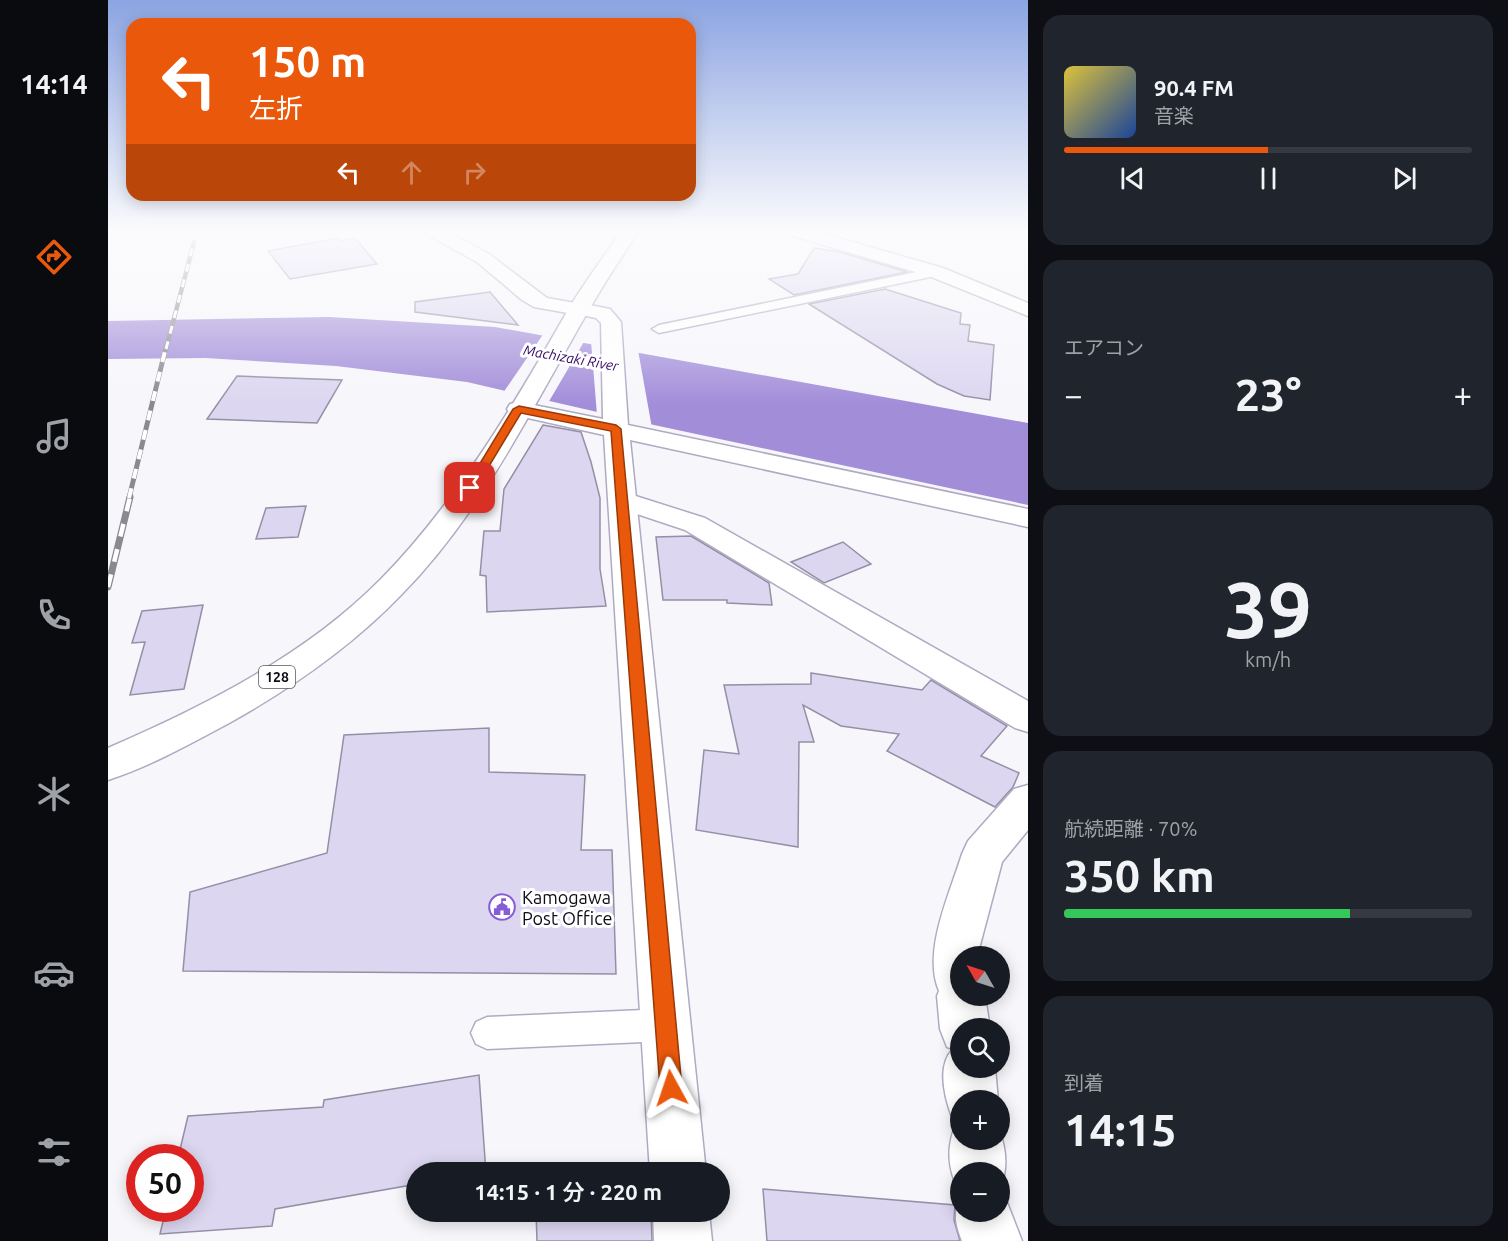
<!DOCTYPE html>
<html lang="ja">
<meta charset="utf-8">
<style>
:root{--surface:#171b24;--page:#20242c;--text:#f1f3f6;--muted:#9ea1a6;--line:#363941;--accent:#ea580c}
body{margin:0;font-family:Ubuntu,"Noto Sans JP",sans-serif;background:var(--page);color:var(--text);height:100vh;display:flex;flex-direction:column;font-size:22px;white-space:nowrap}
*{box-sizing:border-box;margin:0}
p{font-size:20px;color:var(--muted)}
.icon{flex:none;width:33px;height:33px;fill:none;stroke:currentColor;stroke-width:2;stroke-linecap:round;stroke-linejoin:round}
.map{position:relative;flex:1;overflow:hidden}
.panel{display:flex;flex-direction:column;gap:15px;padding:15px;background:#0d0f14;width:480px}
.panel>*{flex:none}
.guide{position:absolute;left:18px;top:18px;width:570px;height:183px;border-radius:18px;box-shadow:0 3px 15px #0003;background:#ea580c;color:#fff;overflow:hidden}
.needle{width:39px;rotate:309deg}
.buttons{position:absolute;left:842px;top:946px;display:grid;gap:12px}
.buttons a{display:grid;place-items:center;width:60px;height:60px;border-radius:50%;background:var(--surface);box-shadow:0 3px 15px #0003;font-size:30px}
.speed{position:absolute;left:18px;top:1144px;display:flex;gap:12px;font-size:30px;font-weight:700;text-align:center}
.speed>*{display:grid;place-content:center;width:78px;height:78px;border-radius:50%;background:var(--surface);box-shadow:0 3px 15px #0003;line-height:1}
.speed .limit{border:9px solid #d22;background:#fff;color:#111}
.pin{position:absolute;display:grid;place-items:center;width:51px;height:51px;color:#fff;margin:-26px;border-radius:12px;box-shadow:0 3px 9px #0006}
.me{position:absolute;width:66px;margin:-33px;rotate:355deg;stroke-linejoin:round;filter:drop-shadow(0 0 4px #0008)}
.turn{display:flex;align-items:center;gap:21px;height:126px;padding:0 24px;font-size:27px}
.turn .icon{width:78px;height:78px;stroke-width:2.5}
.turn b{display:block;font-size:42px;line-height:51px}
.lanes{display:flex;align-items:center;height:57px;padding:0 24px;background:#0003;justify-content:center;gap:30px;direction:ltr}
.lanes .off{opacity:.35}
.big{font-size:45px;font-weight:600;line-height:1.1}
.panel .card{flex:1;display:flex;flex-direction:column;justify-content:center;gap:9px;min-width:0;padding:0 21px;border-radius:18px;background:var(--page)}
.panel .dial{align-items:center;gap:0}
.dial b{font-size:78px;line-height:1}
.song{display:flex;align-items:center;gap:18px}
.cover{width:72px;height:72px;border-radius:9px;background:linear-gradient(135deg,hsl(50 70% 55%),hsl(220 70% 35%))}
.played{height:6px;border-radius:3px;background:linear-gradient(90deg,var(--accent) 50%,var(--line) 50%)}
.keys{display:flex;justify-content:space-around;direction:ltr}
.heat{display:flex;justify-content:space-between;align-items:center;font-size:33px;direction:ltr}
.charge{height:9px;border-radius:4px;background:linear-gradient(90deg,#34c759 70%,var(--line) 0)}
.trip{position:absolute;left:298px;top:1162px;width:324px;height:60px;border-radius:30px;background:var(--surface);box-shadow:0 3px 15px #0003;font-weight:600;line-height:60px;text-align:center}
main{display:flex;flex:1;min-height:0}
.tabs{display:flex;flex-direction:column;width:108px;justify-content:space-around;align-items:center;background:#090b0e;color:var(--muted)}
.tabs .icon{width:42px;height:42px}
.tabs .current{color:var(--accent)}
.tabs b{font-size:27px;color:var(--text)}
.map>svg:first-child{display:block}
.water{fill:#a28dd9}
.pier{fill:#f7f6fb}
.building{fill:#dcd6f0;stroke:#958fa6;stroke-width:1.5}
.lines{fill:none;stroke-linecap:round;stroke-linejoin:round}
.lane-casing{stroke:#afaac2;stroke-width:3}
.street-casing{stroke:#afaac2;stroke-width:3}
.secondary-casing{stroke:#afaac2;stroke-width:3}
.highway-casing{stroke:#afaac2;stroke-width:3}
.lane{fill:#fff;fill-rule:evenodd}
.street{fill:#fff;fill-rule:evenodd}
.secondary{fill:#fff;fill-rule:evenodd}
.highway{fill:#fff;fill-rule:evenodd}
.rail-far2-casing{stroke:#8b8990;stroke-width:4.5}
.rail-far1-casing{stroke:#8b8990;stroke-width:5}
.rail-casing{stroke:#8b8990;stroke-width:7}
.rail-far2{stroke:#fff;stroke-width:3;stroke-dasharray:8;stroke-linecap:butt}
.rail-far1{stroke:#fff;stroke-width:4;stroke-dasharray:10;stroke-linecap:butt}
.rail{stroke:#fff;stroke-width:4.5;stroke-dasharray:13;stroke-linecap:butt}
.route{fill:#ea580c;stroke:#983908;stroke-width:1.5}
.labels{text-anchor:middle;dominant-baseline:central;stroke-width:6;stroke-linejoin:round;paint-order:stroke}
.far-water-label{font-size:14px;font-style:italic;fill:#330865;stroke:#fff}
.shield{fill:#fff;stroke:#57555b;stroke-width:1.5}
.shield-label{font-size:14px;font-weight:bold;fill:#0f0c15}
.near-poi-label{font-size:18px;fill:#0f0c15;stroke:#fff;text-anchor:start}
</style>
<main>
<nav class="tabs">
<b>14:14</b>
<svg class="icon current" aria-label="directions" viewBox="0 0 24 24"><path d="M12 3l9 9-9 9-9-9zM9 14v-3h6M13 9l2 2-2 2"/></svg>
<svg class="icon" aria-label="music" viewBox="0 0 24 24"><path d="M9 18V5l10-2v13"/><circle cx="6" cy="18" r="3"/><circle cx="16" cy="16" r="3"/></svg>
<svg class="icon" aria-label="phone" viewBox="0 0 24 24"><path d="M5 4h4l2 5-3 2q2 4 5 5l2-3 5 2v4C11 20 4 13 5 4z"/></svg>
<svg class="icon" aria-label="climate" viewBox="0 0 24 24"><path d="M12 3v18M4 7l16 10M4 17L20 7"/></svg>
<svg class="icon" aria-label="car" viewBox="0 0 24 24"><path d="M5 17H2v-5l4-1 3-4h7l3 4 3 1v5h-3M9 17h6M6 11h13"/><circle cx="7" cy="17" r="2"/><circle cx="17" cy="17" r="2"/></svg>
<svg class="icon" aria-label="filters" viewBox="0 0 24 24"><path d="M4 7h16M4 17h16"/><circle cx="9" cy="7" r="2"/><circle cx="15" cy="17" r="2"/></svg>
</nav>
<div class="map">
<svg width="920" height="1241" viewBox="0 0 920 1241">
<rect width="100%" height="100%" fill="#f7f6fb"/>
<path class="water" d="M 221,317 L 387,327 L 920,423 L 920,505 L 546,425 L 359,382 L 228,366 L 97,358 L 0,359 L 0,321 Z"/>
<path class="pier" d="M 436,333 L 477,340 L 440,403 L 395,393 Z
M 483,341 L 530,350 L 544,428 L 489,415 Z"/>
<path class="building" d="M 230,238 L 233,241 L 247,238 L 269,264 L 182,279 L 160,251 Z
M 706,248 L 732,252 L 799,272 L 686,295 L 661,279 L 690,274 Z
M 777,289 L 853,313 L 852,324 L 862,325 L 860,341 L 886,345 L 882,400 L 856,396 L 829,384 L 701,304 Z
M 382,292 L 410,325 L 307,312 L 307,302 Z
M 129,376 L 234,380 L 209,423 L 99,419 Z
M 435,425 L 473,432 L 483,462 L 492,498 L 492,569 L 498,606 L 379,612 L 378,576 L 372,575 L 376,531 L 392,531 L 396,489 Z
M 198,506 L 190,537 L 148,539 L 158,508 Z
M 583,536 L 661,583 L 664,605 L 619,603 L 619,600 L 555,600 L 548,537 Z
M 735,542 L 763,564 L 716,583 L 683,562 Z
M 95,605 L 76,689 L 22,695 L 37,642 L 24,643 L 34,611 Z
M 703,673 L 814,690 L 823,680 L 899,726 L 873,756 L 911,773 L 905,787 L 887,807 L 779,751 L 791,734 L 733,726 L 695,705 L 706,742 L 691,742 L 690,847 L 588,830 L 596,750 L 631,754 L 616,685 L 703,684 Z
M 381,728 L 381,772 L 477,775 L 473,850 L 504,850 L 508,974 L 75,971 L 82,892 L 219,853 L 236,735 Z
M 371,1075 L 378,1173 L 309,1173 L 309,1184 L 167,1209 L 164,1226 L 52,1234 L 58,1209 L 82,1209 L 82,1158 L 70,1158 L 80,1116 L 215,1107 L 216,1100 Z
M 655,1189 L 847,1205 L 846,1220 L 852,1241 L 659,1241 Z
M 428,1212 L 543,1212 L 544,1241 L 429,1241 Z"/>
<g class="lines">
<g class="lane-casing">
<path id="lane" d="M 828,268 L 832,269 L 832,275 L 551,333 L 544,329 L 551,325 Z
M 558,1009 L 569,1014 L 574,1025 L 569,1036 L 558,1041 L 379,1049 L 368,1044 L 363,1033 L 368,1022 L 379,1017 Z"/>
</g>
<g class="street-casing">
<path id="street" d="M 317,231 L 339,231 L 381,254 L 439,298 L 478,305 L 481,309 L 478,313 L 471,315 L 426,307 L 414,300 L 369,262 L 320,235 Z
M 679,231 L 706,231 L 835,268 L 920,303 L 920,316 L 821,276 L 682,235 Z
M 515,492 L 597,518 L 920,701 L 920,732 L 907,728 L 577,530 L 505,506 L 501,500 L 505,494 Z
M 920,785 L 920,830 L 894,862 L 871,949 L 872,957 L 852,957 L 852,996 L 877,996 L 882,1029 L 852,1029 L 852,1068 L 887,1068 L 890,1101 L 852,1101 L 852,1140 L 891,1140 L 891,1130 C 899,1151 900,1171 891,1190 L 895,1192 L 914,1241 L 854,1241 C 848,1225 845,1215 852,1199 L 852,1212 L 891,1212 L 891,1173 L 852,1173 L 852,1193 C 839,1168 838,1147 849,1121 L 845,1120 C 837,1099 828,1066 845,1049 L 839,1047 L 832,1029 L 829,996 L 831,991 C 814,952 842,893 854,854 L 860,841 L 906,789 Z"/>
</g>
<g class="secondary-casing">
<path id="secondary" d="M 471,303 L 502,309 L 513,322 L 520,425 L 920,509 L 920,527 L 522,440 L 598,1173 L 542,1173 L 496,435 L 402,414 L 399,409 L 402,404 L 411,402 L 495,419 L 493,323 L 488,318 L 464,313 L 461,309 L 464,305 Z
M 545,1212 L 601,1212 L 604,1241 L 546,1241 Z"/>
</g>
<g class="highway-casing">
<path id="highway" d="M 513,231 L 531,231 C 514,256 497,282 482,308 C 425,406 374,513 293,595 C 244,646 185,687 123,722 C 84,743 43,766 0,780 L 0,748 C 97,706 198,655 273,579 C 348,503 407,403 460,310 C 476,283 496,257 513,231 Z"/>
</g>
<use href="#lane" class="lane"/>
<use href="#street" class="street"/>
<use href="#secondary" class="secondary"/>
<use href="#highway" class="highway"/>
<g class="rail-far2-casing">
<path id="rail-far2" d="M 58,349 L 89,231"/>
</g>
<g class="rail-far1-casing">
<path id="rail-far1" d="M 21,498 L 58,347"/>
</g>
<g class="rail-casing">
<path id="rail" d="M 0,587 L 22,497"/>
</g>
<use href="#rail-far2" class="rail-far2"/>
<use href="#rail-far1" class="rail-far1"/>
<use href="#rail" class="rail"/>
</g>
<linearGradient id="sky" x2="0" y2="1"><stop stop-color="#8ca4e2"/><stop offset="0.57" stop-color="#fbfbfd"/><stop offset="1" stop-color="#fbfbfd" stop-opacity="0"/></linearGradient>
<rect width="920" height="405" fill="url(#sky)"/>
<path class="route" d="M 411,406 L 508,425 L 513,429 L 574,1088 L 571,1096 L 563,1099 L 555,1096 L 552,1088 L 503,431 L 413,413 L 366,491 L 358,491 L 357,488 L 405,409 Z"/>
<defs>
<g id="civic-ring" transform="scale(1.35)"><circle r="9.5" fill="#fff" stroke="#875dd6" stroke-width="1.5"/><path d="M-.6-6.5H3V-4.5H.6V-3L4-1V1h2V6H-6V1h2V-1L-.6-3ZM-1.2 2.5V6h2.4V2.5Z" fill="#875dd6"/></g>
</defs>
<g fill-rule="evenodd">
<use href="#civic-ring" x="394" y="907"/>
</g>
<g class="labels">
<g class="far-water-label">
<text transform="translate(463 358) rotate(10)">Machizaki River</text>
</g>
<rect class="shield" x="151" y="666" width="36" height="22" rx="4.5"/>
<g class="shield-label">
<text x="169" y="677">128</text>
</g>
<g class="near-poi-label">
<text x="414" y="897">Kamogawa<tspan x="414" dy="21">Post Office</tspan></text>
</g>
</g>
</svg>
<div class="buttons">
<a><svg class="needle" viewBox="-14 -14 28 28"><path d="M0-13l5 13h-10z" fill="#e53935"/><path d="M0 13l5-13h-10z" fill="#9ea1a6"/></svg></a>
<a><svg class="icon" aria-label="search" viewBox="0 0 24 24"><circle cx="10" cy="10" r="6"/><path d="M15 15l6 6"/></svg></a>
<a>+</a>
<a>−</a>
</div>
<div class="speed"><div class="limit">50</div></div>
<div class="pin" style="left:362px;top:488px;background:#d93025"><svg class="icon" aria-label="arrive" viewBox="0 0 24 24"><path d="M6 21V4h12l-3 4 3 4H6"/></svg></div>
<svg class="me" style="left:563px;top:1088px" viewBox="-20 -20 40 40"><path d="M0-17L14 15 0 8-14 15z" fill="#ea580c" stroke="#fff" stroke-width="4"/></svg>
<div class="trip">14:15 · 1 分 · 220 m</div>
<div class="guide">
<div class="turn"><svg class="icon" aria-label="left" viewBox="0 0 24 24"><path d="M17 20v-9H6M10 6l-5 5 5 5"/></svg><div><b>150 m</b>左折</div></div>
<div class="lanes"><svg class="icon" aria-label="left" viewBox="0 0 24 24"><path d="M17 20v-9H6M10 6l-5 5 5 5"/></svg><svg class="icon off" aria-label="ahead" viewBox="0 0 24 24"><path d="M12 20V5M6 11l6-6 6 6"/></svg><svg class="icon off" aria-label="right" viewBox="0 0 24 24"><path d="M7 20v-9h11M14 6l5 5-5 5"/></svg></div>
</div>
</div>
<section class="panel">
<div class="card">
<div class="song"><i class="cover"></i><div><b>90.4 FM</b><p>音楽</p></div></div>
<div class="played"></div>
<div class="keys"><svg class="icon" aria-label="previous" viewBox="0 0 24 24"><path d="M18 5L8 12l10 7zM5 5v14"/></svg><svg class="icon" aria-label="pause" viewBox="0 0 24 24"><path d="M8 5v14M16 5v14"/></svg><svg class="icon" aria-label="next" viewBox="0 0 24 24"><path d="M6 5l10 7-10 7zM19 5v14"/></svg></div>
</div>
<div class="card"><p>エアコン</p>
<div class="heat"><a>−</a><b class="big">23°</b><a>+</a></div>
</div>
<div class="card dial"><b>39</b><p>km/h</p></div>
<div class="card"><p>航続距離 · 70%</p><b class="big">350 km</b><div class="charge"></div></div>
<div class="card"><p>到着</p><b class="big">14:15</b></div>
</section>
</main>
